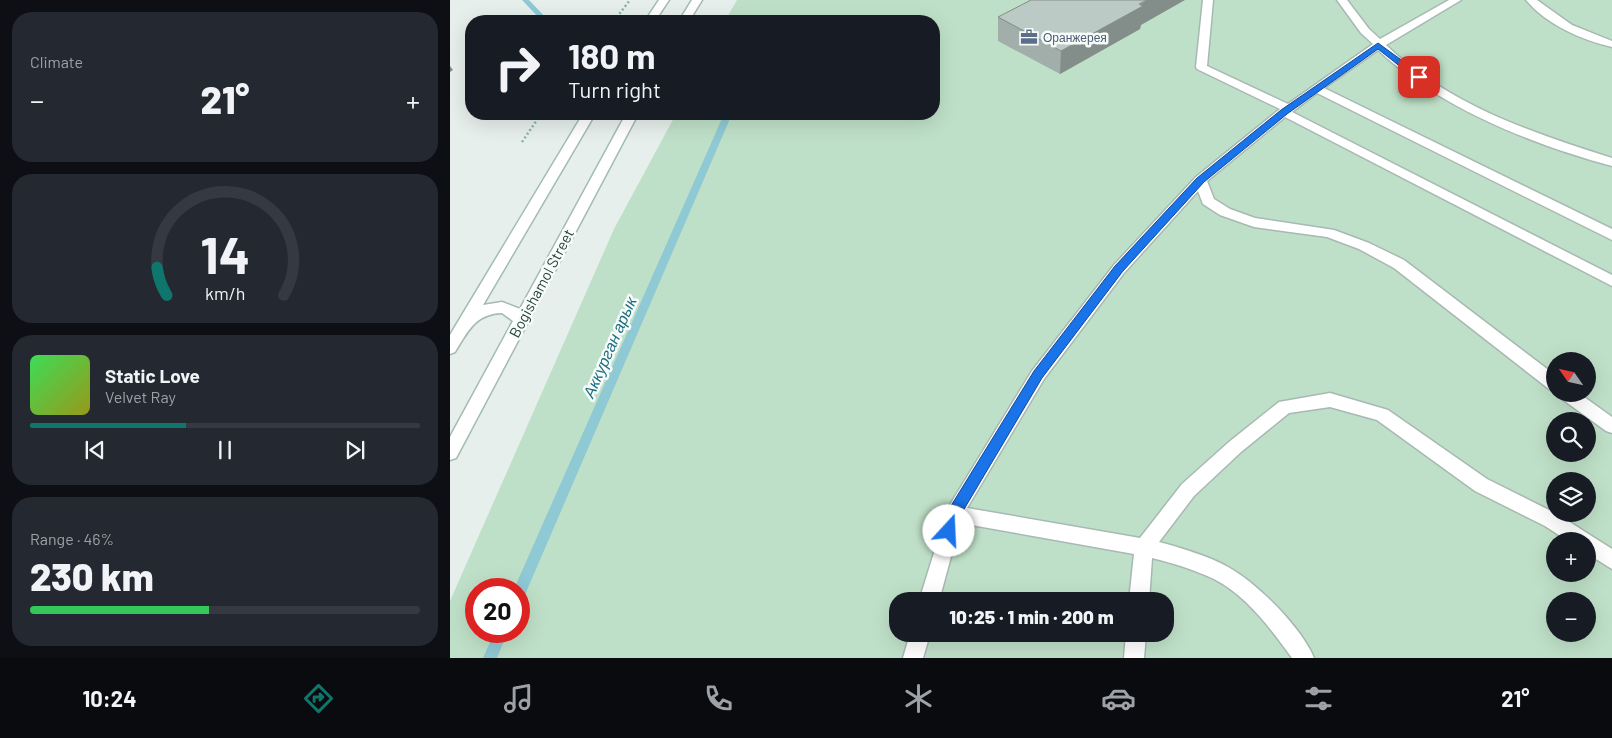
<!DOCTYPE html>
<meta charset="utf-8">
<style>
:root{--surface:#171b24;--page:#242831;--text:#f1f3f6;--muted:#9ea1a6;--line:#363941;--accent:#0f766e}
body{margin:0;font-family:Barlow,sans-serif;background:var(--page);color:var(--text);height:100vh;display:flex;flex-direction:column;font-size:19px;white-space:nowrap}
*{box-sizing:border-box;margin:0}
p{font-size:16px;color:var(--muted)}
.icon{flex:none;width:28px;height:28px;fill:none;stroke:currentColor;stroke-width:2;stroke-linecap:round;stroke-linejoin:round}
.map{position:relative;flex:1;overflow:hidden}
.side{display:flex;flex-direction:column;gap:12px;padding:12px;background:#0d0f14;width:450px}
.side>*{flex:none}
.top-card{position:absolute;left:15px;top:15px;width:475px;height:105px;border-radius:20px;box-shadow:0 5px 20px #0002;background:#171b24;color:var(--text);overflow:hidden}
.needle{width:32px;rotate:304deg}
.tools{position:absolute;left:1096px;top:352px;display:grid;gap:10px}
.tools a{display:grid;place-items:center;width:50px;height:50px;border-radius:50%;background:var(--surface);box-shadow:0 5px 20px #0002;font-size:25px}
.speed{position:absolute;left:15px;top:578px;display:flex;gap:10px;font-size:25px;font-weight:700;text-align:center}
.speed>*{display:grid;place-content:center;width:65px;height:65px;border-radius:50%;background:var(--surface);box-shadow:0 5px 20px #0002;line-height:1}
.speed .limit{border:8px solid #d22;background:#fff;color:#111}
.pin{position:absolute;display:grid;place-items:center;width:42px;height:42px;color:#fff;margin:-21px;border-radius:10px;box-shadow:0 2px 8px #0006}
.me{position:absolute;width:55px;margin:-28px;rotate:20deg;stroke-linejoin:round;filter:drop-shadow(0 0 4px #0008)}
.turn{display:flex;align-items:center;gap:18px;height:105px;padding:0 20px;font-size:22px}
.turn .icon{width:65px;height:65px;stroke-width:2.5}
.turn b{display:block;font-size:35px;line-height:42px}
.big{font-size:38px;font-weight:800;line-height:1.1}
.side .widget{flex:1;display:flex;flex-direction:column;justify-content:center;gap:8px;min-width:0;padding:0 18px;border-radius:20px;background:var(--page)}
.side .dial{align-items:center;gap:0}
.dial svg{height:130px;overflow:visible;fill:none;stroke:var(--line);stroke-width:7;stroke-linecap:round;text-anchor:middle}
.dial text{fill:var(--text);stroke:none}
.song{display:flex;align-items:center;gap:15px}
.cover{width:60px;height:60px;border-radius:8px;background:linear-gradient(135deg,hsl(130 70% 55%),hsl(60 70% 35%))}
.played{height:5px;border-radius:2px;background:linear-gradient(90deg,var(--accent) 40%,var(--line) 40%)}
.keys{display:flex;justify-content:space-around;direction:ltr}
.heat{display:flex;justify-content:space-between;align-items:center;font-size:28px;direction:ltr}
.charge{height:8px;border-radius:4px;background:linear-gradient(90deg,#34c759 46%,var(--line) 0)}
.trip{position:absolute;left:439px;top:592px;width:285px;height:50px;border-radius:20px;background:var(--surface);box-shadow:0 5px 20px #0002;font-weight:800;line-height:50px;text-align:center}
.tab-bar{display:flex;height:80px;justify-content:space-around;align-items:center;background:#090b0e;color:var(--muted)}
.tab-bar .icon{width:35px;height:35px}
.tab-bar .active{color:var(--accent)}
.tab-bar b{font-size:22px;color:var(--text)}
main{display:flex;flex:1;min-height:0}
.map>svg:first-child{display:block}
.green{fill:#bfe0c8;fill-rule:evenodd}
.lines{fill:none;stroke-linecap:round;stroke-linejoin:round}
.stream{fill:#8ec9d4;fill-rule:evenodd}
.service-casing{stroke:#a8b8b2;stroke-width:3}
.secondary-casing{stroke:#a4bbb3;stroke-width:3}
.path{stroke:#86b3a5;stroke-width:2.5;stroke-dasharray:2 2.5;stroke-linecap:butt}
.service{fill:#fff;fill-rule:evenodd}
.secondary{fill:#fff;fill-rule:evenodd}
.wall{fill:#a1aea9}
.shaded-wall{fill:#838d89}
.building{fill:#bbcac4;stroke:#838d89}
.route{fill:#1a73e8;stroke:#114b97}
.labels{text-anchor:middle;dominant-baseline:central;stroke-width:5;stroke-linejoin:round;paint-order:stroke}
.far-service-label{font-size:12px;fill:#4e5e75;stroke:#f7fbf9;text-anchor:start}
.street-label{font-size:15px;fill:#24423a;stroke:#f7fbf9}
.water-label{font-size:16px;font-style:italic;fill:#1c6f80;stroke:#f7fbf9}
</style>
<main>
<section class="side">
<div class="widget"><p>Climate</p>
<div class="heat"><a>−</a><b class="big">21°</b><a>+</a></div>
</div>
<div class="widget dial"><svg viewBox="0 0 100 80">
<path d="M14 69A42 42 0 1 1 86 69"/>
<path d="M14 69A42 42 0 0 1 8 52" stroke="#0f766e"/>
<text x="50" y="56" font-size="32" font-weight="700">14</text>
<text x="50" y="72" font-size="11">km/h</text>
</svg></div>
<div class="widget">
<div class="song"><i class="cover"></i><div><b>Static Love</b><p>Velvet Ray</p></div></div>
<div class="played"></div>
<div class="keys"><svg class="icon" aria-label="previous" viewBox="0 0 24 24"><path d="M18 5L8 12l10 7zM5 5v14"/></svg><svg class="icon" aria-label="pause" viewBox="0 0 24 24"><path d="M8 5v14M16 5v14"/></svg><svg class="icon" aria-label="next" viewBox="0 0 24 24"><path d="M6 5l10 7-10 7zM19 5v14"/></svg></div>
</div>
<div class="widget"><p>Range · 46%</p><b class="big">230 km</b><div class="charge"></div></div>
</section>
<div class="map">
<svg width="1162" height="658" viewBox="0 0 1162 658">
<rect width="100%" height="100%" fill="#e6efeb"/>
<path class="green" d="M 287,0 L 1162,0 L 1162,658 L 0,658 L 0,601 L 164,229 L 226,114 L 484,114 L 484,21 L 275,21 ZM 1105,361 L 1138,361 L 1138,394 L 1105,394 ZM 1105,421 L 1138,421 L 1138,454 L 1105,454 ZM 1105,481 L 1138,481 L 1138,514 L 1105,514 ZM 1105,541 L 1138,541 L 1138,574 L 1105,574 ZM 26,589 L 69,589 L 69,631 L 26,631 ZM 448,601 L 715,601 L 715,634 L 448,634 ZM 1105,601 L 1138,601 L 1138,634 L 1105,634 Z"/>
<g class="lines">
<path class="stream" d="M 72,0 L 79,0 L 99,21 L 92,21 Z
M 319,18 L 321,19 L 322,21 L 315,21 Z
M 274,114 L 282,114 L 74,597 L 69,599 L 69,589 L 64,589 Z
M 45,631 L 58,631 L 47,658 L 33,658 Z"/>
<g class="service-casing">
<path id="service" d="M 753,0 L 763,0 L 757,66 L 838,104 L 923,44 L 911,33 L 887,0 L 897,0 L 919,29 L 930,39 L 999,0 L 1011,0 L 936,45 C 997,104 1082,133 1162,158 L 1162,166 C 1083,145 988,107 928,50 L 874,88 L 1162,229 L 1162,240 L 867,93 L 842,112 L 1162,275 L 1162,286 L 835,117 L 757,181 L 764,199 L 780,209 L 805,218 L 884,230 L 919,243 L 954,260 L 1105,375 L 1105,390 L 1099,389 L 944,268 L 909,249 L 877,237 L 804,227 L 770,215 L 753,204 L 748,191 L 674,273 L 594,379 L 517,508 L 690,538 L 732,484 L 779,442 L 829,402 L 880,393 L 938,410 L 1037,479 L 1107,514 L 1162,549 L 1162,569 L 1138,554 L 1138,541 L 1118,541 L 1095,526 L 1025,491 L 927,420 L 880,407 L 839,413 L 791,452 L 744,496 L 709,542 C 728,547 761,557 778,567 C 807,583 851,627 864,658 L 842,658 C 821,629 797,596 764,579 C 745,570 723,563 702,558 L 699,601 L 679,601 L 684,554 L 510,523 L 489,601 L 469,601 L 498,508 L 582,371 L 664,265 L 746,177 L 830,109 L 747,69 L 746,67 Z
M 1076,0 L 1087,0 L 1122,25 L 1162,41 L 1162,47 C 1132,40 1097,25 1076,0 Z
M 1110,394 L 1130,394 L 1162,417 L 1162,433 L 1156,431 L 1112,399 Z
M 460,634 L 480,634 L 473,658 L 453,658 Z
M 676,634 L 696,634 L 694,658 L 674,658 Z"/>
</g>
<g class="secondary-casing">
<path id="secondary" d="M 209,0 L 219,0 L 205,21 L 195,21 Z
M 242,0 L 252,0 L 239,21 L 229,21 Z
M 133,114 L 145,114 L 33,305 L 52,302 L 70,309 L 176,114 L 188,114 L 6,458 L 0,460 L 0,437 L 63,321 L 52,313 C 25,314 18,331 5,352 L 0,354 L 0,335 Z"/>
</g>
<path class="path" d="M 164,21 L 180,0
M 72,142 L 91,114"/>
<use href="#service" class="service"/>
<use href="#secondary" class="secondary"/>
</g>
<path class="wall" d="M 548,17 L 691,25 L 690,29 L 610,74 L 548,41 Z"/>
<path class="shaded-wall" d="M 697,0 L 735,0 L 691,25 L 690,29 L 610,74 L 611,51 Z
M 0,66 L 3,70 L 0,72 Z"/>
<path class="building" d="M 581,0 L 697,0 L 689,4 L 693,6 L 611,51 L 548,17 Z"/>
<path class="route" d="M 928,43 L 972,75 L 972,79 L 966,79 L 928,49 L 837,114 L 754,182 L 673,271 L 592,378 L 510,516 L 504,536 L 499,538 L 494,536 L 492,531 L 499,509 L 584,371 L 665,266 L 747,178 L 831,110 Z"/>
<defs>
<g id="office-bare" transform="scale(1.35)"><path d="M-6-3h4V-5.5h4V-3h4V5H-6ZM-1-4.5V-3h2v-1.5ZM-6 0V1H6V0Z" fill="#5c6f8a" stroke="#f7fbf9" stroke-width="2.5" paint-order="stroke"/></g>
</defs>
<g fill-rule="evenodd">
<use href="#office-bare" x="579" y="37"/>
</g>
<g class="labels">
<g class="far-service-label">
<text x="593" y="37">Оранжерея</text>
</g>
<g class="street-label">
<text transform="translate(91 283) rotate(-62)">Bogishamol Street</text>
</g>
<g class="water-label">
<text transform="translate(159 347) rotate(-66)">Аккурган арык</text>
</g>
</g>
</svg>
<div class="tools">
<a><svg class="needle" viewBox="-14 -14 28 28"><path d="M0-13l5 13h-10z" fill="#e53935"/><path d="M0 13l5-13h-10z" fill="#9ea1a6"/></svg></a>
<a><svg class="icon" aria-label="search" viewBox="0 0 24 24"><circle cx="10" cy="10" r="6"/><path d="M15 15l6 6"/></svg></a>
<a><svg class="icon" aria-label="layers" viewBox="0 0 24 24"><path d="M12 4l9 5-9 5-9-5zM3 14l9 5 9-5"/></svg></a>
<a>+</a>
<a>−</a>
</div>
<div class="speed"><div class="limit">20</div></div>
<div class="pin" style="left:969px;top:77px;background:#d93025"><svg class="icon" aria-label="arrive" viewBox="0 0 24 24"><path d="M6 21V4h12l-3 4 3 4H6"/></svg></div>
<svg class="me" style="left:499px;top:531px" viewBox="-20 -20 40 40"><circle r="19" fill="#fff"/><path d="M0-13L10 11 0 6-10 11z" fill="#1a73e8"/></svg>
<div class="trip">10:25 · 1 min · 200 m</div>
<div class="top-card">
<div class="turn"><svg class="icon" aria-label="right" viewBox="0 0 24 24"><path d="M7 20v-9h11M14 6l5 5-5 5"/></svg><div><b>180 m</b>Turn right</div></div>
</div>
</div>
</main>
<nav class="tab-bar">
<b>10:24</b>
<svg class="icon active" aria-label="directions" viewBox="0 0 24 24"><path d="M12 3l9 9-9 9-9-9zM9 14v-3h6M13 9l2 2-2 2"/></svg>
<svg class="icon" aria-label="music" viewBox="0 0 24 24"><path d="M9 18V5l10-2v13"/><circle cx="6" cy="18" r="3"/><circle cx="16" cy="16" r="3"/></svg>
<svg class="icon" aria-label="phone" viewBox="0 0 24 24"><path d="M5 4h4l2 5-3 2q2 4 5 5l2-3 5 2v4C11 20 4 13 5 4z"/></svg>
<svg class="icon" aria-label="climate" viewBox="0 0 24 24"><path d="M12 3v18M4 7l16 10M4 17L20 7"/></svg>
<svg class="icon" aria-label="car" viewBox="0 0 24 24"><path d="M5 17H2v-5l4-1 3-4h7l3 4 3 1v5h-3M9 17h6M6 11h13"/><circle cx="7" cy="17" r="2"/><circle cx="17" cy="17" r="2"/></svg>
<svg class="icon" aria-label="filters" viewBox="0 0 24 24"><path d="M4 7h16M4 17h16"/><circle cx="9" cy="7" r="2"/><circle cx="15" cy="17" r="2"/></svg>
<b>21°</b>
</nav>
